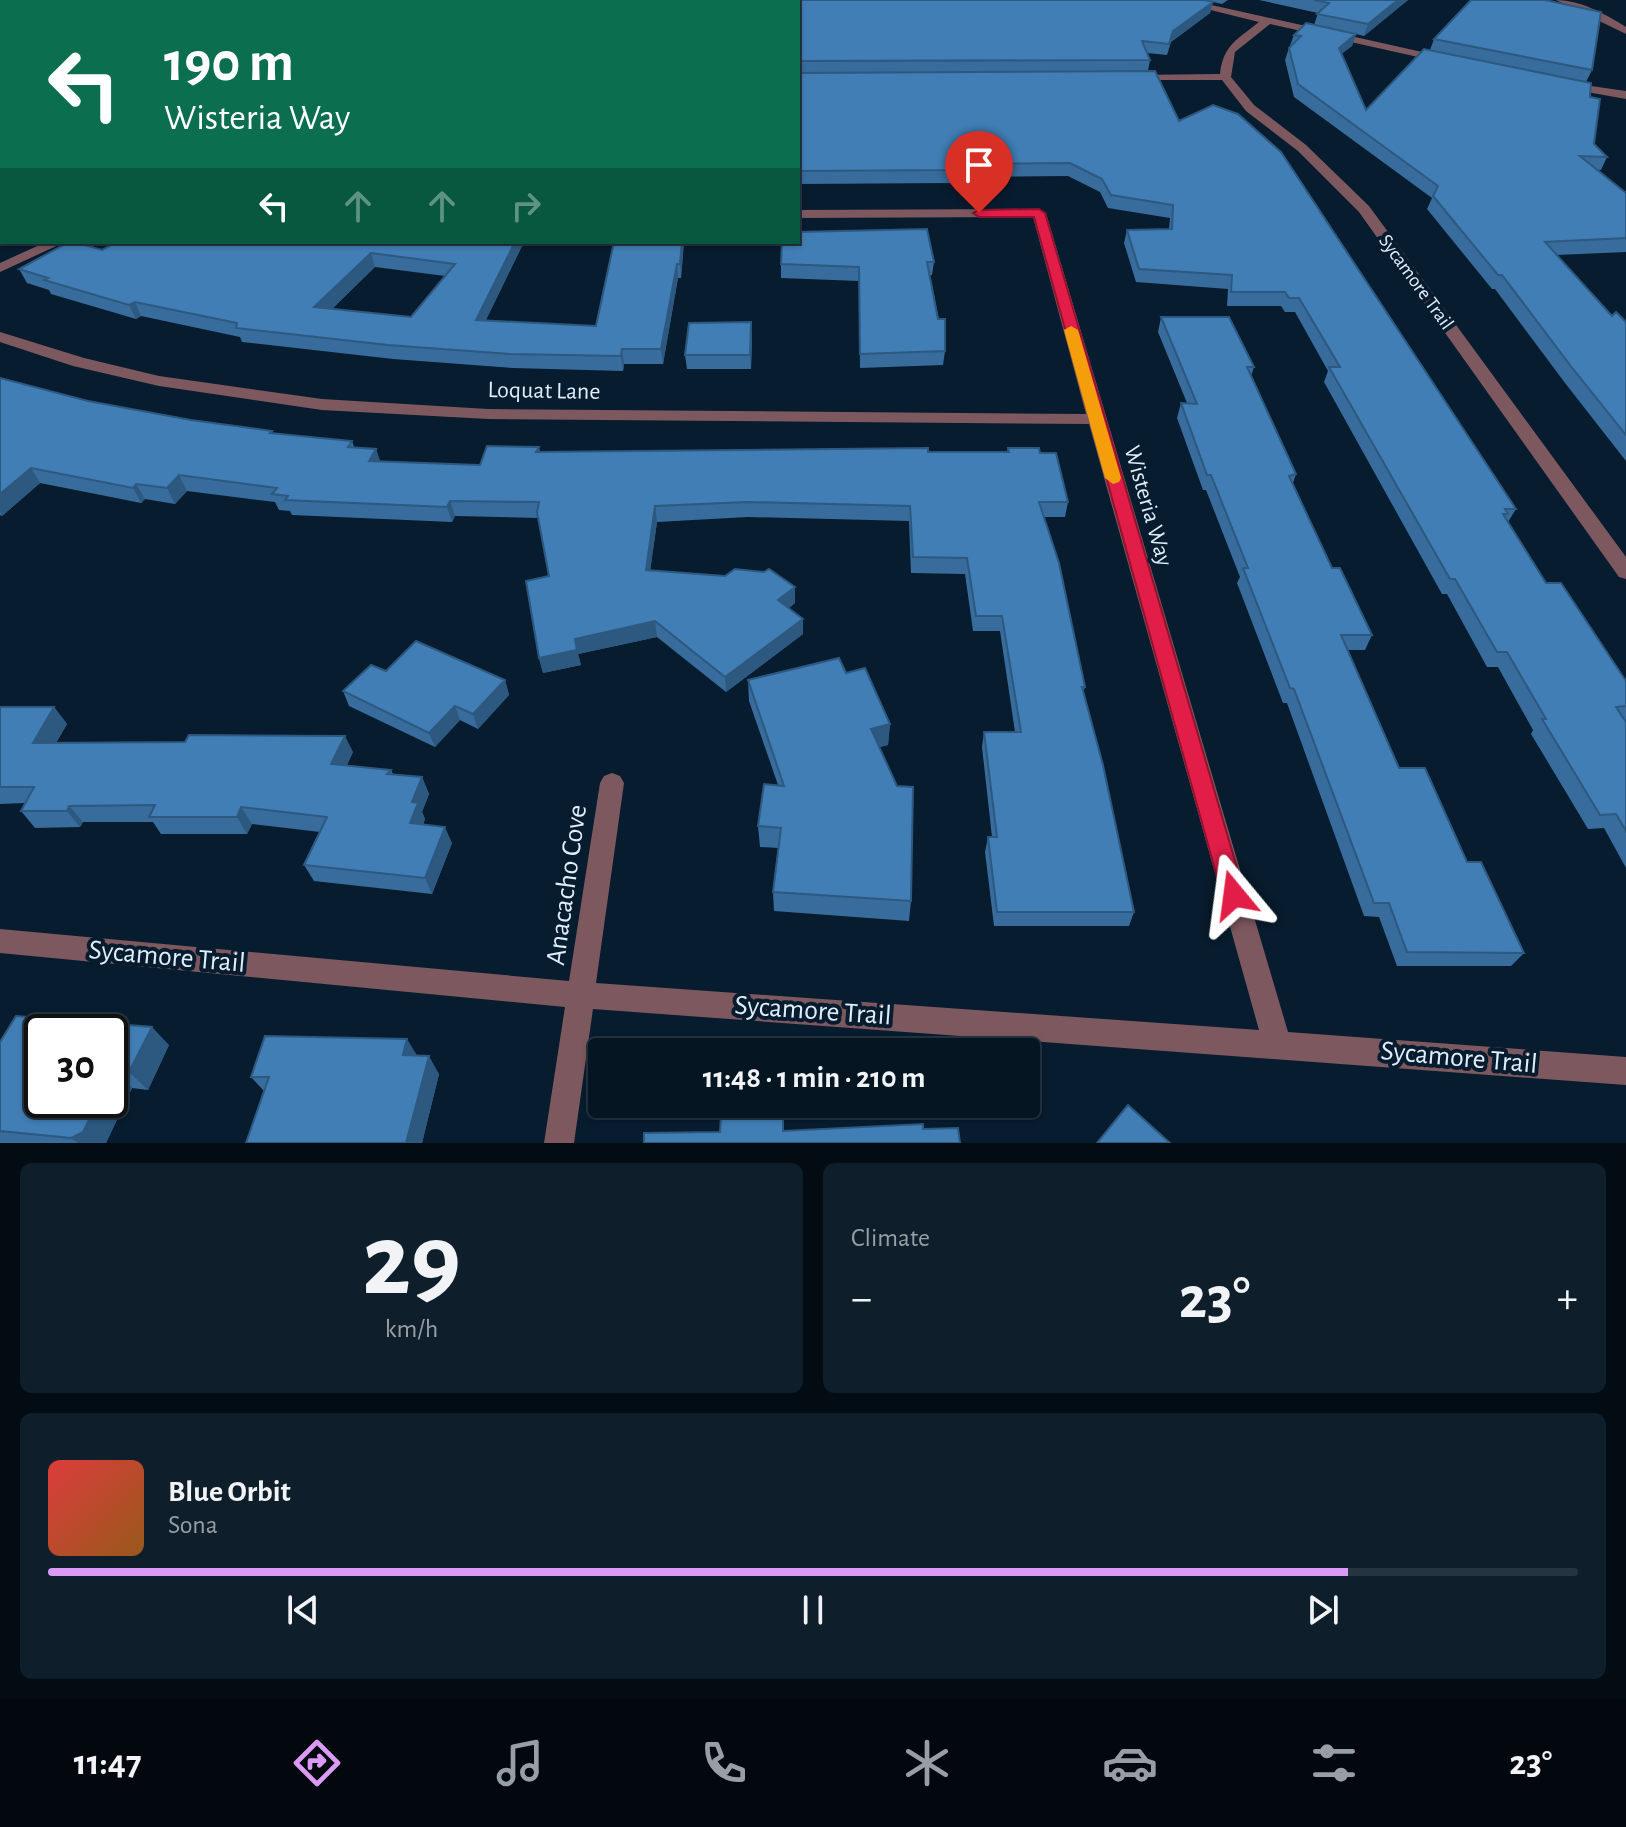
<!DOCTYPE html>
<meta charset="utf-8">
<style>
:root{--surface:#051522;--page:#0e1e2a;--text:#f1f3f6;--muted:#979fa5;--line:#263440;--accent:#da9af6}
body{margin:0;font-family:"Alegreya Sans",sans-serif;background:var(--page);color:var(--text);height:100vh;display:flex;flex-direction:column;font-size:30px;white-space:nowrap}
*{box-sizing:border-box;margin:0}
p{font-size:26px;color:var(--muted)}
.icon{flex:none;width:44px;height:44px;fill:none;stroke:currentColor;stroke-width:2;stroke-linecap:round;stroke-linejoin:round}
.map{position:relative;height:1143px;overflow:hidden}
.panel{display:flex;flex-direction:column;gap:20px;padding:20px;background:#030c13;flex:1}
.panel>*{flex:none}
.hud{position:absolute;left:0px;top:0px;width:800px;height:244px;box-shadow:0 2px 6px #0004,0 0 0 2px var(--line);background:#0b6e4f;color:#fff;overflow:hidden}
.speed{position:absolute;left:24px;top:1014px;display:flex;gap:16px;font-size:40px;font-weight:700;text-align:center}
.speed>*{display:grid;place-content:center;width:104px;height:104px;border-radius:50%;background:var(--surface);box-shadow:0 2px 6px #0004,0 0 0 2px var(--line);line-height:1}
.speed .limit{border:4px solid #111;border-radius:12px;background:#fff;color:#111}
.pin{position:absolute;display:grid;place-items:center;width:68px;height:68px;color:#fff;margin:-82px -34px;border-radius:50% 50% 50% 0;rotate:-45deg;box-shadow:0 0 8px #0007}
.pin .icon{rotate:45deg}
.me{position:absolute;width:88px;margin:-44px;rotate:344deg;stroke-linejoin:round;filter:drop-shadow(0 0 6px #0008)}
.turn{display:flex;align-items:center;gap:28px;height:168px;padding:0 32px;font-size:36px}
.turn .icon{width:104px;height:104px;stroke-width:2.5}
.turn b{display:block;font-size:56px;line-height:68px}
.lanes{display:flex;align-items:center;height:76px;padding:0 32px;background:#0003;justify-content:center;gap:40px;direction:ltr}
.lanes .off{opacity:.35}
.big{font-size:60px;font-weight:700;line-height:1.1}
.panel .tile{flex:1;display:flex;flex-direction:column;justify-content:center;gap:12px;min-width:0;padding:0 28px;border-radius:12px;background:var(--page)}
.panel .dial{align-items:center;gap:0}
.dial b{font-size:104px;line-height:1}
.song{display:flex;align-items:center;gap:24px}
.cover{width:96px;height:96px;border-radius:12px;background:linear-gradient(135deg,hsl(0 70% 55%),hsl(30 70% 35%))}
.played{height:8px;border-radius:4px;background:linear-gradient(90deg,var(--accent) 85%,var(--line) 85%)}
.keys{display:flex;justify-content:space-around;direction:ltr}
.heat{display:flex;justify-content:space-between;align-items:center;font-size:44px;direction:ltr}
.panel .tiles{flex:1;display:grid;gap:20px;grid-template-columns:1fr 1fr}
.tile:last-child{grid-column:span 2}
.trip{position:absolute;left:588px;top:1038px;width:452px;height:80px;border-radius:8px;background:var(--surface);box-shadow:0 2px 6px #0004,0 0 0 2px var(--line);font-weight:700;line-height:80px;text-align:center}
.menu{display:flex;height:128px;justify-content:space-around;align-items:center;background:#02080e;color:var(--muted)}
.menu .icon{width:56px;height:56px}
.menu .on{color:var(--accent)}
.menu b{font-size:36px;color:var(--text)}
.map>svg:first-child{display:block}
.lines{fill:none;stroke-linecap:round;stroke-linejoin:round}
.minor{fill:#7d595f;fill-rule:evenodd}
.wall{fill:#376c9c;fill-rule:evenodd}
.shaded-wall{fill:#2d587f}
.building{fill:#407eb5;stroke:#2d587f;stroke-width:2;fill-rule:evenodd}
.route{fill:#e11d48;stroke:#92132f;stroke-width:2}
.slow{fill:#f59e0b}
.labels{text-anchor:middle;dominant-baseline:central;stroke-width:8;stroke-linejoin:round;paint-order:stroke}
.far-street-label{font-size:20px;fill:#e0edfa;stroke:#071c2e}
.street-label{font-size:24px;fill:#e0edfa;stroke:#071c2e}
.near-street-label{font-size:28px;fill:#e0edfa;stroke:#071c2e}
</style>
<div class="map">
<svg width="1626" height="1143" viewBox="0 0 1626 1143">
<rect width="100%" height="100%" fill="#071c2e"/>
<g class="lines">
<path class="minor" d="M 1170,0 L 1189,0 L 1449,58 L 1451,60 L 1445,63 L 1270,24 L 1235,52 L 1231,77 L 1254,105 L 1306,145 L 1369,206 L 1626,557 L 1626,579 L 1619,577 L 1359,212 L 1298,151 L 1246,111 L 1222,80 L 1130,80 L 1128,78 L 1134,75 L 1220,74 C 1223,45 1238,39 1259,22 Z
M 1556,0 C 1581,0 1605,14 1626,27 L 1626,34 Z
M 1563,82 L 1626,91 L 1626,99 L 1559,87 L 1557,85 Z
M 1039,209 L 1046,213 L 1288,1032 L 1626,1057 L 1626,1085 L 593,1009 L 574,1143 L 544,1143 L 565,1007 L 0,953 L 0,929 L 569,981 L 600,783 L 604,776 L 612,773 L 620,776 L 624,783 L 596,983 L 1259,1030 L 1089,424 L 488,419 L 322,410 L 159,386 L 73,366 L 0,342 L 0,332 L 84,358 L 159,376 L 322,399 L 488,409 L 1086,414 L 1033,217 L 798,218 L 798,210 Z
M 46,242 L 65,242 L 0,272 L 0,263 Z"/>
</g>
<path class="wall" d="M 0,0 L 1228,0 L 1222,4 L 1213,2 L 1210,13 L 1171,42 L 1167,55 L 1147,53 L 1150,60 L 1148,71 L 1179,121 L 1516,509 L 1508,522 L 1546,583 L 1626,681 L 1626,868 L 1604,828 L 1588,829 L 1531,734 L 1533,730 L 1498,667 L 1487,667 L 1447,594 L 1442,594 L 1324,382 L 1328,371 L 1295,312 L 1285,312 L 1281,306 L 1227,306 L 1228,289 L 1136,282 L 1124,243 L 1127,230 L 1169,229 L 1170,218 L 1108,208 L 1100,192 L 1068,176 L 972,177 L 971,182 L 955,183 L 798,184 L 798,2 L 2,2 L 2,52 L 0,51 Z
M 1259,0 L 1408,0 L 1364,36 L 1356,34 L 1352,46 L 1341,54 L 1366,110 L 1430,50 L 1434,39 L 1592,70 L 1586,82 L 1590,97 L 1594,144 L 1607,157 L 1601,170 L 1597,170 L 1626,193 L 1626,252 L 1557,255 L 1612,316 L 1626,322 L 1626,461 L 1565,383 L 1495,289 L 1492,289 L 1427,209 L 1432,198 L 1294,97 L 1285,60 L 1289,48 L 1294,35 L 1314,25 L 1318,13 Z
M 117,242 L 523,242 L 523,244 L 486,320 L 596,326 L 684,242 L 681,278 L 678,278 L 663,364 L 624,364 L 623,371 L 513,368 L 393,359 L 242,342 L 240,337 L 141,316 L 136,319 L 51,294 L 49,290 L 27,283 L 19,269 L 102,250 ZM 375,267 L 445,276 L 411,317 L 332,309 Z
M 934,262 L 932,275 L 930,275 L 945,351 L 943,365 L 860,368 L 859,281 L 781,278 L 781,264 Z
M 1161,317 L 1254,367 L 1251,376 L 1296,474 L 1293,483 L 1332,568 L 1372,635 L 1365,650 L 1348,650 L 1399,768 L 1467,862 L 1524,953 L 1511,966 L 1397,966 L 1379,917 L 1364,916 L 1287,703 L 1283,703 L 1237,583 L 1240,577 L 1206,490 L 1203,490 L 1177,418 L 1181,403 L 1187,403 L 1158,332 Z
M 752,337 L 751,369 L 687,369 L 685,355 Z
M 0,378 L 88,401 L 191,420 L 273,434 L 352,441 L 354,447 L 376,449 L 380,461 L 480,465 L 539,447 L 540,452 L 1007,452 L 1008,448 L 1040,453 L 1068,502 L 1065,517 L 1044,517 L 1085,687 L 1083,693 L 1134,912 L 1129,926 L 994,926 L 985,852 L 988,837 L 992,837 L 982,747 L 984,732 L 1015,732 L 1000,631 L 973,631 L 965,574 L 911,573 L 909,521 L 748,517 L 657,522 L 650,571 L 795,587 L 795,603 L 789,608 L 803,619 L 803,634 L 726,692 L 657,637 L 578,654 L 581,665 L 543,673 L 539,658 L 549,576 L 538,518 L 455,516 L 452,522 L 292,515 L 290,511 L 279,510 L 275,502 L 187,491 L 175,504 L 145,499 L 141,503 L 40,483 L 2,516 L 0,515 Z
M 386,671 L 505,680 L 509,695 L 478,729 L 460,720 L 435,747 L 349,706 L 343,691 Z
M 846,673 L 890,724 L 888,745 L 879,747 L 911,901 L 909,921 L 774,911 L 773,892 L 778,848 L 760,847 L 758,826 L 778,785 L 749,701 L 748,680 Z
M 0,707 L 54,707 L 67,724 L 56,743 L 353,752 L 347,765 L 391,770 L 393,774 L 422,777 L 429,794 L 422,812 L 425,819 L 423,825 L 452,843 L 432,894 L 314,881 L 304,865 L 320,832 L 252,824 L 247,834 L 161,834 L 153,822 L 83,822 L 80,827 L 35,828 L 21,811 L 25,803 L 0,804 Z
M 0,1042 L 169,1045 L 148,1090 L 132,1088 L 106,1143 L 0,1143 Z
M 417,1056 L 439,1074 L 422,1143 L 246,1143 L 264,1091 L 251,1077 Z"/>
<path class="shaded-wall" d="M 1398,0 L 1408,0 L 1364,36 L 1368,24 Z
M 1213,2 L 1210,13 L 1171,42 L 1167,55 L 1173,31 Z
M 1356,34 L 1352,46 L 1335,59 L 1339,48 Z
M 2,212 L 2,230 L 0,231 L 0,214 Z
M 515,242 L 523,242 L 523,244 L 479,334 L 476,320 Z
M 682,242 L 684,242 L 681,278 L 680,264 Z
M 371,253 L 375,267 L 319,321 L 314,307 Z
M 677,264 L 678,278 L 663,364 L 661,349 Z
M 135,302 L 141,316 L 136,319 L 129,305 Z
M 751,322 L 752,337 L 751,369 L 750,355 Z
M 622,349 L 624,364 L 623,371 L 621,356 Z
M 376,449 L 381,465 L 369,461 Z
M 31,468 L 40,483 L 2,516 L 0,512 L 0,494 Z
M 179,475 L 187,491 L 175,504 L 167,488 Z
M 136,484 L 145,499 L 141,503 L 133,488 Z
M 450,501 L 455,516 L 452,522 L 447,507 Z
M 655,506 L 657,522 L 648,586 L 646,570 Z
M 795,587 L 795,603 L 779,615 L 778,600 Z
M 803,619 L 803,634 L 726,692 L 725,677 Z
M 655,621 L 657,637 L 578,654 L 581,665 L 543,673 L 539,658 L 575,639 Z
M 505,680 L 509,695 L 478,729 L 473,714 Z
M 455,706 L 460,720 L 435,747 L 429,733 Z
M 54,707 L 67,724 L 46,760 L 33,743 Z
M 890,724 L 888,745 L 870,750 L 871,729 Z
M 345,736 L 353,752 L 340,780 L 331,764 Z
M 422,777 L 429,794 L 422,812 L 425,819 L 417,840 L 410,823 L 412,802 Z
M 69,806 L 83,822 L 80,827 L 67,811 Z
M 241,807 L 252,824 L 247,834 L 237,817 Z
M 445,827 L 452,843 L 432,894 L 425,878 Z
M 152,1027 L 169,1045 L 148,1090 L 129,1072 Z
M 407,1039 L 418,1057 L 403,1055 Z
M 429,1056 L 439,1074 L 422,1143 L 406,1143 Z
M 113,1071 L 132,1088 L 106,1143 L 78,1143 L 71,1138 L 99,1100 L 110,1100 L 110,1078 Z"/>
<path class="building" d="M 0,0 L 1205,0 L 1213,2 L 1173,31 L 1169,44 L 1142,41 L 1150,60 L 798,61 L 798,2 L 2,2 L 2,42 L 0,42 Z
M 1314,0 L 1398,0 L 1368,24 L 1317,14 L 1329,3 Z
M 1471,0 L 1545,0 L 1601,12 L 1592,70 L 1434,39 Z
M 1306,23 L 1356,34 L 1339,48 L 1366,110 L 1424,49 L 1591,83 L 1590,97 L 1600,99 L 1594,144 L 1607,157 L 1580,156 L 1626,193 L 1626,238 L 1545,242 L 1612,316 L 1616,312 L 1626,322 L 1626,435 L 1573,369 L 1502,275 L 1498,275 L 1433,196 L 1438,186 L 1298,84 L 1289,48 L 1301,36 L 1294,35 Z
M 2,53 L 2,212 L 0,214 L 0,54 Z
M 1155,71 L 1179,121 L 1213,105 L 1238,114 L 1281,152 L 1516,509 L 1505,509 L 1508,514 L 1503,514 L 1546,583 L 1561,583 L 1626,681 L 1626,706 L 1616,707 L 1626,722 L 1626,831 L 1616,814 L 1600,815 L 1542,719 L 1546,719 L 1507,652 L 1497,652 L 1455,579 L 1450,579 L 1329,367 L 1340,367 L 1299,298 L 1289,298 L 1285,292 L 1231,292 L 1232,275 L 1139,269 L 1127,230 L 1172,229 L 1173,205 L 1111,195 L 1102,179 L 1070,163 L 971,164 L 972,169 L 956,170 L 798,171 L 798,73 Z
M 927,229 L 934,262 L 927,262 L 938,319 L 945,319 L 945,351 L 860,354 L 859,267 L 781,264 L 782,242 L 798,242 L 798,232 Z
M 69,242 L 74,242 L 102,250 L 117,242 L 515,242 L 476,320 L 596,326 L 614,242 L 682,242 L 680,264 L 677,264 L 661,349 L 622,349 L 621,356 L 510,354 L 388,345 L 236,328 L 237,323 L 135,302 L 129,305 L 44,280 L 48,278 L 19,269 ZM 371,253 L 455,264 L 411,317 L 314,307 Z
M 1161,317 L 1229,317 L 1254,367 L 1247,367 L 1296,474 L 1289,476 L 1332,568 L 1340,568 L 1372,635 L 1341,635 L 1399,768 L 1425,768 L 1467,862 L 1481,862 L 1524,953 L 1407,952 L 1389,903 L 1374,903 L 1294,689 L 1290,688 L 1243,568 L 1248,568 L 1211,475 L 1207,475 L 1181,403 L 1197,404 Z
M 751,322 L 750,355 L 685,355 L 689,323 Z
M 0,378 L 88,401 L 191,420 L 272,431 L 270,433 L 352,441 L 348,447 L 376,449 L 369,461 L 480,465 L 487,446 L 539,447 L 536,452 L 928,448 L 928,452 L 1009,452 L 1008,448 L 1039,448 L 1040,453 L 1056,453 L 1068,502 L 1039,502 L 1059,563 L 1085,687 L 1082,687 L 1103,765 L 1134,912 L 997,912 L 988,837 L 997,837 L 984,732 L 1021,732 L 1002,616 L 976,616 L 967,558 L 913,557 L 910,506 L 747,502 L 655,506 L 646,570 L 725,576 L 735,569 L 764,572 L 769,569 L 795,587 L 778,600 L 803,619 L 725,677 L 655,621 L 575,639 L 577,650 L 539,658 L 526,581 L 549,576 L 537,512 L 539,502 L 450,501 L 447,507 L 285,500 L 288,496 L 272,494 L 277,488 L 179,475 L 167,488 L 136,484 L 133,488 L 31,468 L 0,494 Z
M 416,641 L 505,680 L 473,714 L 455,706 L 429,733 L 343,691 L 371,665 L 386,671 Z
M 839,658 L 846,673 L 865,668 L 890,724 L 871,729 L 897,786 L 913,787 L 911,901 L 773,892 L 781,828 L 758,826 L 764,784 L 784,786 L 748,680 Z
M 0,707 L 54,707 L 33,743 L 185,742 L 189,735 L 345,736 L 331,764 L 391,770 L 387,774 L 422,777 L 412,802 L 418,803 L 410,823 L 445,827 L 425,878 L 304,865 L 327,817 L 241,807 L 237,817 L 149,817 L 155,805 L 69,806 L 67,811 L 21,811 L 34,787 L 0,787 Z
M 16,1016 L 152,1027 L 129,1072 L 113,1071 L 110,1078 L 110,1032 L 42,1032 L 42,1100 L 99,1100 L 83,1132 L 71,1138 L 0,1131 L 0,1042 Z
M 265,1036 L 407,1039 L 403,1055 L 429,1056 L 406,1143 L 246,1143 L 269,1077 L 251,1077 Z
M 1128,1105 L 1170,1143 L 1097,1143 Z
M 783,1114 L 783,1131 L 923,1124 L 923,1129 L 958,1128 L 960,1143 L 644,1143 L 644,1133 L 720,1132 L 721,1116 Z"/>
<path class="route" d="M 1039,209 L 1045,213 L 1245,895 L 1242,902 L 1234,905 L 1226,902 L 1222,895 L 1034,217 L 979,217 L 973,213 L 979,210 Z"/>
<path class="slow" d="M 1071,326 L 1078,330 L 1121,478 L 1119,482 L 1113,484 L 1105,478 L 1064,330 Z"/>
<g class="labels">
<g class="far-street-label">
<text transform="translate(1416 282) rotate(54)">Sycamore Trail</text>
</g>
<g class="street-label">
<text transform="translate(544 391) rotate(1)">Loquat Lane</text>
<text transform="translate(1148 506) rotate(74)">Wisteria Way</text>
</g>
<g class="near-street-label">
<text transform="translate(567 885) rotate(-82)">Anacacho Cove</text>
<text transform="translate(167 957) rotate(5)">Sycamore Trail</text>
<text transform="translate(813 1011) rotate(4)">Sycamore Trail</text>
<text transform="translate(1459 1058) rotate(5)">Sycamore Trail</text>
</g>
</g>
</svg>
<div class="speed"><div class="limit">30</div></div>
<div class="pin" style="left:979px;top:213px;background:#d93025"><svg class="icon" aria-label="arrive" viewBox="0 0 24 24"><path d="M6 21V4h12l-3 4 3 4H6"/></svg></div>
<svg class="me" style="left:1234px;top:895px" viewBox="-20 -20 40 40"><path d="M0-17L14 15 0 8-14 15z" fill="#e11d48" stroke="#fff" stroke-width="4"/></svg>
<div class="trip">11:48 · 1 min · 210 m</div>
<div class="hud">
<div class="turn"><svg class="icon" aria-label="left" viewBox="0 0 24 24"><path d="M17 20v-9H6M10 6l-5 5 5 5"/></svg><div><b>190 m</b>Wisteria Way</div></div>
<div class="lanes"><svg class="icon" aria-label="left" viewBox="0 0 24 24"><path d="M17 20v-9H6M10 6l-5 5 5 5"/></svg><svg class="icon off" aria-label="ahead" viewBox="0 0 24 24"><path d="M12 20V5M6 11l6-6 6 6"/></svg><svg class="icon off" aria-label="ahead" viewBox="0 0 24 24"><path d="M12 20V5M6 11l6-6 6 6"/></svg><svg class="icon off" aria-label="right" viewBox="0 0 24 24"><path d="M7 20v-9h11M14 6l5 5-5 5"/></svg></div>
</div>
</div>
<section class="panel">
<div class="tiles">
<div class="tile dial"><b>29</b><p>km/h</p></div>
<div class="tile"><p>Climate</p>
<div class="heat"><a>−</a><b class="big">23°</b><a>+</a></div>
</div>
<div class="tile">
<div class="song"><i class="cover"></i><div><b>Blue Orbit</b><p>Sona</p></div></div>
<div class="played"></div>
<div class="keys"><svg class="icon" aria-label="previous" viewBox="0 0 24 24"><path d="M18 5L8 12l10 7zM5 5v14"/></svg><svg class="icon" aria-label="pause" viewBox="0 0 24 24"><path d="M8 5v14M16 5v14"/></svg><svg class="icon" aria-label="next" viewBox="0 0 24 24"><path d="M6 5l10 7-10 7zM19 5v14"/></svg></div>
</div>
</div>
</section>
<nav class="menu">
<b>11:47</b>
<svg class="icon on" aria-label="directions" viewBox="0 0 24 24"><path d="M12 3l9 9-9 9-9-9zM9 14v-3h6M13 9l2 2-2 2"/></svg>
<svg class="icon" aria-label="music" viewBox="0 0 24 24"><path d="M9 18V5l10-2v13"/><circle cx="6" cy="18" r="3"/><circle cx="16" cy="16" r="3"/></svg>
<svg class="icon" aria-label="phone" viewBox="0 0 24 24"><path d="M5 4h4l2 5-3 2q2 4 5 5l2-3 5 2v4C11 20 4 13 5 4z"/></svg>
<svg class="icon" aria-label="climate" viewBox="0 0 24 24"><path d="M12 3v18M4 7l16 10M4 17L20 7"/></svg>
<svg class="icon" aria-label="car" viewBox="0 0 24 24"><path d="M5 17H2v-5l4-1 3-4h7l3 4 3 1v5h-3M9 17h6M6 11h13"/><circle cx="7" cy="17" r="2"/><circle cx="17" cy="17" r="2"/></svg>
<svg class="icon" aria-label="filters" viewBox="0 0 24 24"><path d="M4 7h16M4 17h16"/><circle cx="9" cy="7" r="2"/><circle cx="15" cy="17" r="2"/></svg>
<b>23°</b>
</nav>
